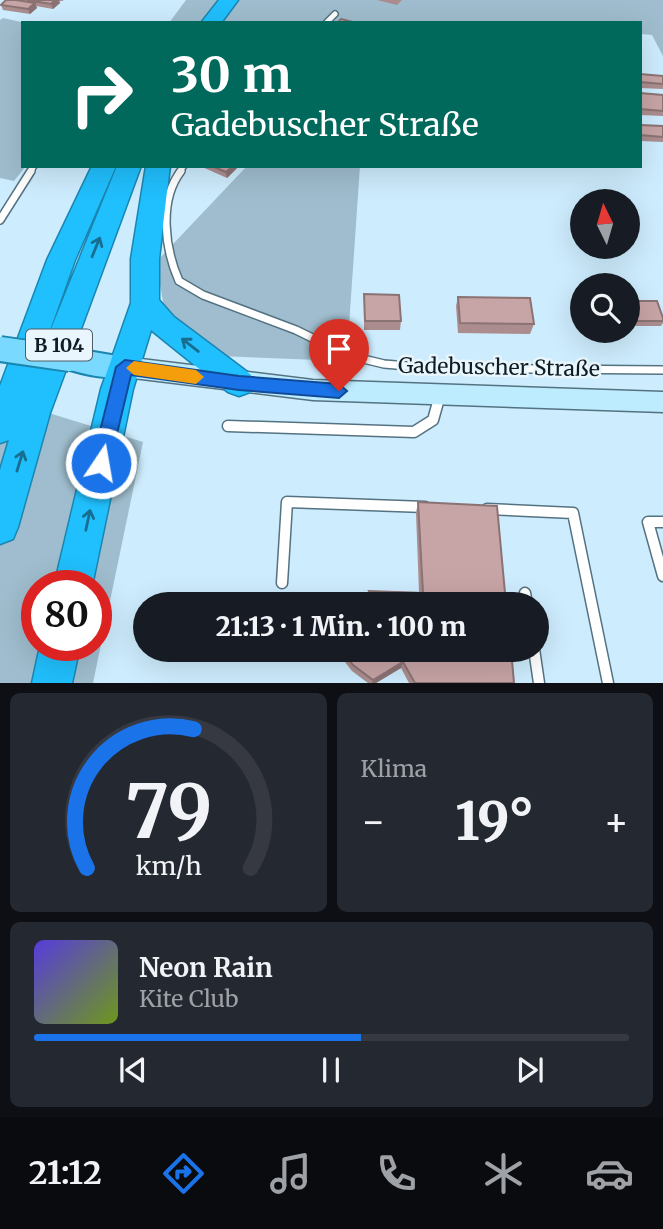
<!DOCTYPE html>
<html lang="de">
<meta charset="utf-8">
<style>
:root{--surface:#171b24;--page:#242831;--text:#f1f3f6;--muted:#9ea1a6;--line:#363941;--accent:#1a73e8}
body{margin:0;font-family:Merriweather,serif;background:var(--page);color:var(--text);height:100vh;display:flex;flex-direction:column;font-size:26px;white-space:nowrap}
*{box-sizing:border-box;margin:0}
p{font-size:23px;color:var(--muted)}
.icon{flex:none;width:38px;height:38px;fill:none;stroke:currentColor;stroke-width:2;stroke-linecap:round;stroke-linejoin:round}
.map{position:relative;height:683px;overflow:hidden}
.details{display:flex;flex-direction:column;gap:10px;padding:10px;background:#0d0f14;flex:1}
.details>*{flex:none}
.guide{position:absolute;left:21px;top:21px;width:621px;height:147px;border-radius:0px;box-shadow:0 7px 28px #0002;background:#00695c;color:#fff;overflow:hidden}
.needle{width:46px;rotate:355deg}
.buttons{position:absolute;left:570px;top:189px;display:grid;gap:14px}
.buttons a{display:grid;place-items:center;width:70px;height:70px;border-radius:50%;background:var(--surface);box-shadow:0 7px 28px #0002;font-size:35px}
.speed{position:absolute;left:21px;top:570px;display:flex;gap:14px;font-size:35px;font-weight:700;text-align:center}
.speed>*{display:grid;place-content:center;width:91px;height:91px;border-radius:50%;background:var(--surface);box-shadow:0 7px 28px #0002;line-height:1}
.speed .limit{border:10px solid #d22;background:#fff;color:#111}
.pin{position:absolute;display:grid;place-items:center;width:60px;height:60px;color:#fff;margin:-72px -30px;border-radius:50% 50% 50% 0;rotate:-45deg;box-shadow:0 0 7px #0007}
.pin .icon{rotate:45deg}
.me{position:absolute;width:77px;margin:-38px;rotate:12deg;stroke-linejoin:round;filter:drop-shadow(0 0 5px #0008)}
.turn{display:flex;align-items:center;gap:24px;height:147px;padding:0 35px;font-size:32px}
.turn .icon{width:91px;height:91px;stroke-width:2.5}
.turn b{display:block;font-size:49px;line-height:60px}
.big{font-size:52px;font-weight:800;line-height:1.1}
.details .widget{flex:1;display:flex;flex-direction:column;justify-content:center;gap:10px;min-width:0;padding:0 24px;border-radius:10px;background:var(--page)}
.details .dial{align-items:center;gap:0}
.dial svg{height:182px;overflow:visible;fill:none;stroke:var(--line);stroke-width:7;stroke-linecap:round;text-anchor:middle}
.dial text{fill:var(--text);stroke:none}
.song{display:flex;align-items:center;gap:21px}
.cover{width:84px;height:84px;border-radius:10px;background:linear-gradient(135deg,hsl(250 70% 55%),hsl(80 70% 35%))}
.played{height:7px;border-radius:4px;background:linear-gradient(90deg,var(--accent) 55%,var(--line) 55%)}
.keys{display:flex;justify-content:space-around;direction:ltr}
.heat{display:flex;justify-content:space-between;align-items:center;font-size:38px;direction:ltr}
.details .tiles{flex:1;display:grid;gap:10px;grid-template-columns:1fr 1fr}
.widget:last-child{grid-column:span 2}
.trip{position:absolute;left:133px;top:592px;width:416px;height:70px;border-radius:35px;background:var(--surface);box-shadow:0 7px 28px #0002;font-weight:800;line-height:70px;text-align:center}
.dock{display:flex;height:112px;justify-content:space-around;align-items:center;background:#090b0e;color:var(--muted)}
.dock .icon{width:49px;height:49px}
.dock .selected{color:var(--accent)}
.dock b{font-size:32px;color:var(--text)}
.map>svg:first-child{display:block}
.green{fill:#9fbdce;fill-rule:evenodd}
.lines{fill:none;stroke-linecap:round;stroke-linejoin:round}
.lane-far2-casing{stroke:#557281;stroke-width:8}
.lane-far1-casing{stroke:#557281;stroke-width:10}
.lane-casing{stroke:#557281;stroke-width:13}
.secondary-casing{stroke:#557281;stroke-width:3}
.primary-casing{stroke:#1a86b0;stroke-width:4}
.highway-casing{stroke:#1a86b0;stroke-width:3}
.lane-far2{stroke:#fff;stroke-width:5}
.lane-far1{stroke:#fff;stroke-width:7}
.lane{stroke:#fff;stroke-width:10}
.secondary{fill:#bcecfe;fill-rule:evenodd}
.primary{fill:#79d9fe;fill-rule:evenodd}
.highway{fill:#20bffd;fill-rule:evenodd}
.primary-bridge-casing{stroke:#1a86b0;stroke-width:28;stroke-linecap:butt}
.primary-bridge{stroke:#79d9fe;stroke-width:24}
.wall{fill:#ab8d8f}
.shaded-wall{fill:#8b7374}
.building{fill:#c7a4a6;stroke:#8b7374;stroke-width:2}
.oneway{stroke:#186e90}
.route{fill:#1a73e8;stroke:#114b97;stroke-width:2}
.slow{fill:#f59e0b}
.labels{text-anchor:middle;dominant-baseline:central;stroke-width:5;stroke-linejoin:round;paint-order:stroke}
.shield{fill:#e9f6fd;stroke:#515d64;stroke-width:2}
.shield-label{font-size:19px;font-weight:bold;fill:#101c22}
.street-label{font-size:21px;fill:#101c22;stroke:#e9f6fd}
</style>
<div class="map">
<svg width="663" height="683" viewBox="0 0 663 683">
<rect width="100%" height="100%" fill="#cdecfd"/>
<path class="green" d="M 186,0 L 663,0 L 663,56 L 652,35 L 641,34 L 640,23 L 169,23 Z
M 3,18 L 26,23 L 23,23 L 23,166 L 26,166 L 14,181 L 0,178 L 0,20 Z
M 247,166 L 360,166 L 347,355 L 344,361 L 217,356 L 167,324 L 156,262 Z
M 0,398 L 143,442 L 93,683 L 0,683 ZM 37,586 L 96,586 L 96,646 L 37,646 Z"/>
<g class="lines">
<g class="lane-far2-casing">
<path id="lane-far2" d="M 326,23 L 335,14
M 30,172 L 34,166
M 179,172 L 184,166"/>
</g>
<g class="lane-far1-casing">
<path id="lane-far1" d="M 181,171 C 158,201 165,249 179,281 L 203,295 L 296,330 L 347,355 L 384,364 L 431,368 L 663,370
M 0,220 L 31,171"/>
</g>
<g class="lane-casing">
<path id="lane" d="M 228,426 L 414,432 L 433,420 L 440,395
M 487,509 L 573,513 L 608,683
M 663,522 L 648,522 L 663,576
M 282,583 L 287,502 L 425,507
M 525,593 L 527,604
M 534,649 L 539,683"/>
</g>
<g class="secondary-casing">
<path id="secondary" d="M 125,357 L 313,380 L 663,392 L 663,412 L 313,400 L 125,377 L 117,374 L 113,367 L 117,360 Z"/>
</g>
<g class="primary-casing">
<path id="primary" d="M 70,348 L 135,359 L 138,367 L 135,375 C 115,382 81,374 61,367 L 57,359 L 61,351 Z"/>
</g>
<g class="highway-casing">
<path id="highway" d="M 219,0 L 238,0 L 221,23 L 201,23 Z
M 92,166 L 116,166 L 75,260 L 45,344 L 117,166 L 141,166 L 50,413 L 18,527 L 13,539 L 0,544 L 0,470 L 9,440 L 0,443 L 0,386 L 47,260 Z
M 146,166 L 170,166 L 159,259 L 159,300 L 174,317 L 250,374 L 255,383 L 250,392 L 239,396 L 228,392 L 151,330 L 133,389 L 92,586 L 54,586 L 101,389 L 131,303 L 131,259 Z
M 40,646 L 80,646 L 72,683 L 32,683 Z"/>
</g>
<use href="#lane-far2" class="lane-far2"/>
<use href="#lane-far1" class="lane-far1"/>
<use href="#lane" class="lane"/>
<use href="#secondary" class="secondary"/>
<use href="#primary" class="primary"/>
<use href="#highway" class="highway"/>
<g class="primary-bridge-casing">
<path id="primary-bridge" d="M 0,349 L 70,359"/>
</g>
<use href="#primary-bridge" class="primary-bridge"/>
</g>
<path class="wall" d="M 6,0 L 64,0 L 62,1 L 59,1 L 60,3 L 53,9 L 36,6 L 37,8 L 30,14 L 3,10 L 1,5 Z
M 377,0 L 402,0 L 397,5 Z
M 640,74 L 663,76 L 663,89 L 640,88 Z
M 640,93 L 663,95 L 663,116 L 640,115 Z
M 640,125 L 663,126 L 663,142 L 640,141 Z
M 200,166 L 239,166 L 227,178 Z
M 364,294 L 401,321 L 400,330 L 364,330 Z
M 458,297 L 534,324 L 530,334 L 458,333 L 456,306 Z
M 576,300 L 583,300 L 583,325 L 579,325 L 574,305 Z
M 628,301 L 663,318 L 663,323 L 661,326 L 628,326 Z
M 418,502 L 506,604 L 370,604 L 368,600 L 369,591 L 419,592 L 416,513 Z
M 342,651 L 514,683 L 409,683 L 401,668 L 376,683 L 368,683 L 352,671 L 341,657 Z"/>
<path class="shaded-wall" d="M 55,0 L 59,0 L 60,3 L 53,9 L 51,4 Z
M 35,3 L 37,8 L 30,14 L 28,9 Z
M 233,166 L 239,166 L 227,178 L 226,172 Z
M 403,662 L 401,668 L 376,683 L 372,683 L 373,680 Z"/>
<path class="building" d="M 6,0 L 16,0 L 35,3 L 28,9 L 1,5 Z
M 27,0 L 55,0 L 51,4 Z
M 341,19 L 357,23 L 337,23 Z
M 640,74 L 663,76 L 663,84 L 640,82 Z
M 640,93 L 663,95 L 663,111 L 640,109 Z
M 640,125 L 663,126 L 663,137 L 640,135 Z
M 212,166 L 233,166 L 226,172 Z
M 364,294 L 399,295 L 401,321 L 365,321 Z
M 458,297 L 530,298 L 534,324 L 460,323 Z
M 576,300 L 583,300 L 583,321 L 581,321 Z
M 628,301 L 657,301 L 663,318 L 663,321 L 628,321 Z
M 418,502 L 497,506 L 506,604 L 376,604 L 369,591 L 423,593 Z
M 345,649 L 511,649 L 514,683 L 415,683 L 403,662 L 373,680 L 353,665 L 342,651 Z"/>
<defs><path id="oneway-shaft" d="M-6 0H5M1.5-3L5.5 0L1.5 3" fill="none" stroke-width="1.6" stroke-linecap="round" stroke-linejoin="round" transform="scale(1.75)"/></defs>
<g class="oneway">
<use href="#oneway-shaft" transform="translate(96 247) rotate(-68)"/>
<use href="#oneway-shaft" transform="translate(190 345) rotate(-142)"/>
<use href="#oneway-shaft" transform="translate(20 461) rotate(-73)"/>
<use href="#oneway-shaft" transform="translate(88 520) rotate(-78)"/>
</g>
<path class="route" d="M 125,360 L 239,376 L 339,384 L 347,391 L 339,398 L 239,390 L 131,375 L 110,463 L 107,469 L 101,471 L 94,469 L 92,463 L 116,367 Z"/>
<path class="slow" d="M 134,361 L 196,370 L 204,377 L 196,384 L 134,375 L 126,368 Z"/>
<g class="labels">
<rect class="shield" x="26" y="329.5" width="66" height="31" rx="5"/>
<g class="shield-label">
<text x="59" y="345">B 104</text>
</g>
<g class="street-label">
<text transform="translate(499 367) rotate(1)">Gadebuscher Straße</text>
</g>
</g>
</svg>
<div class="buttons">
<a><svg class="needle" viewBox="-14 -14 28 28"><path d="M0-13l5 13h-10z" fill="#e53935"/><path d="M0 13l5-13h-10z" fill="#9ea1a6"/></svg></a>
<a><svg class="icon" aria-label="search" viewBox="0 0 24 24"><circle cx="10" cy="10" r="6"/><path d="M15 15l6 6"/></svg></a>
</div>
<div class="speed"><div class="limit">80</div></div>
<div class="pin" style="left:339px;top:391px;background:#d93025"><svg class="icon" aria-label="arrive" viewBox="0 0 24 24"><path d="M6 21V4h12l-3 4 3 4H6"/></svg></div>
<svg class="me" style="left:101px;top:463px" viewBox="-20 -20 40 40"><circle r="17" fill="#1a73e8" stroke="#fff" stroke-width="3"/><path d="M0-11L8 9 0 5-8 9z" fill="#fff"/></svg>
<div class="trip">21:13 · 1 Min. · 100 m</div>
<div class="guide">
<div class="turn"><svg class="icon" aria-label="right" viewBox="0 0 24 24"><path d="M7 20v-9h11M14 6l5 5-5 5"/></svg><div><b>30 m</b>Gadebuscher Straße</div></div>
</div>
</div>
<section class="details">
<div class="tiles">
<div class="widget dial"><svg viewBox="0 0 100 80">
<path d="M14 69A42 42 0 1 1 86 69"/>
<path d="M14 69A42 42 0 0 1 61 8" stroke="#1a73e8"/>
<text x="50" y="56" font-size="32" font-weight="700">79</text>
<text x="50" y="72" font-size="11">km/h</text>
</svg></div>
<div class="widget"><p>Klima</p>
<div class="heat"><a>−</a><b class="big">19°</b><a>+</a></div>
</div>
<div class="widget">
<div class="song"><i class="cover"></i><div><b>Neon Rain</b><p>Kite Club</p></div></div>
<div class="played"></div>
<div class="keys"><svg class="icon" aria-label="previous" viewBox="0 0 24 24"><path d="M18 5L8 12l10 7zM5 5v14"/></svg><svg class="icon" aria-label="pause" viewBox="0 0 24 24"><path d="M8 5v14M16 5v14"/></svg><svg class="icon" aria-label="next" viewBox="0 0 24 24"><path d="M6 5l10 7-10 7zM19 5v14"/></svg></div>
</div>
</div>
</section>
<nav class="dock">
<b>21:12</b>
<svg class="icon selected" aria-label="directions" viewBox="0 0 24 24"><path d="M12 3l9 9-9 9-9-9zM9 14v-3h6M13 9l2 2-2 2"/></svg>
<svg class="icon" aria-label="music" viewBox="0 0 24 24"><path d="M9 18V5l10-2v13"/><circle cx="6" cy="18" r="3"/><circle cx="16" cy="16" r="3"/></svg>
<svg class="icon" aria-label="phone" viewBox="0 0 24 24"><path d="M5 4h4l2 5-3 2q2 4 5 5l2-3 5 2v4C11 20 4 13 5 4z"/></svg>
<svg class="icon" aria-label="climate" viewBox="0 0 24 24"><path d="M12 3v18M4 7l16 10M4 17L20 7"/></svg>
<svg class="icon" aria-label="car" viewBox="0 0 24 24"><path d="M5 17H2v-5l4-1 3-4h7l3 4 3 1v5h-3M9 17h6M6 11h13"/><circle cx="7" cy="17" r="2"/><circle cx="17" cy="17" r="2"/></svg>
</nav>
